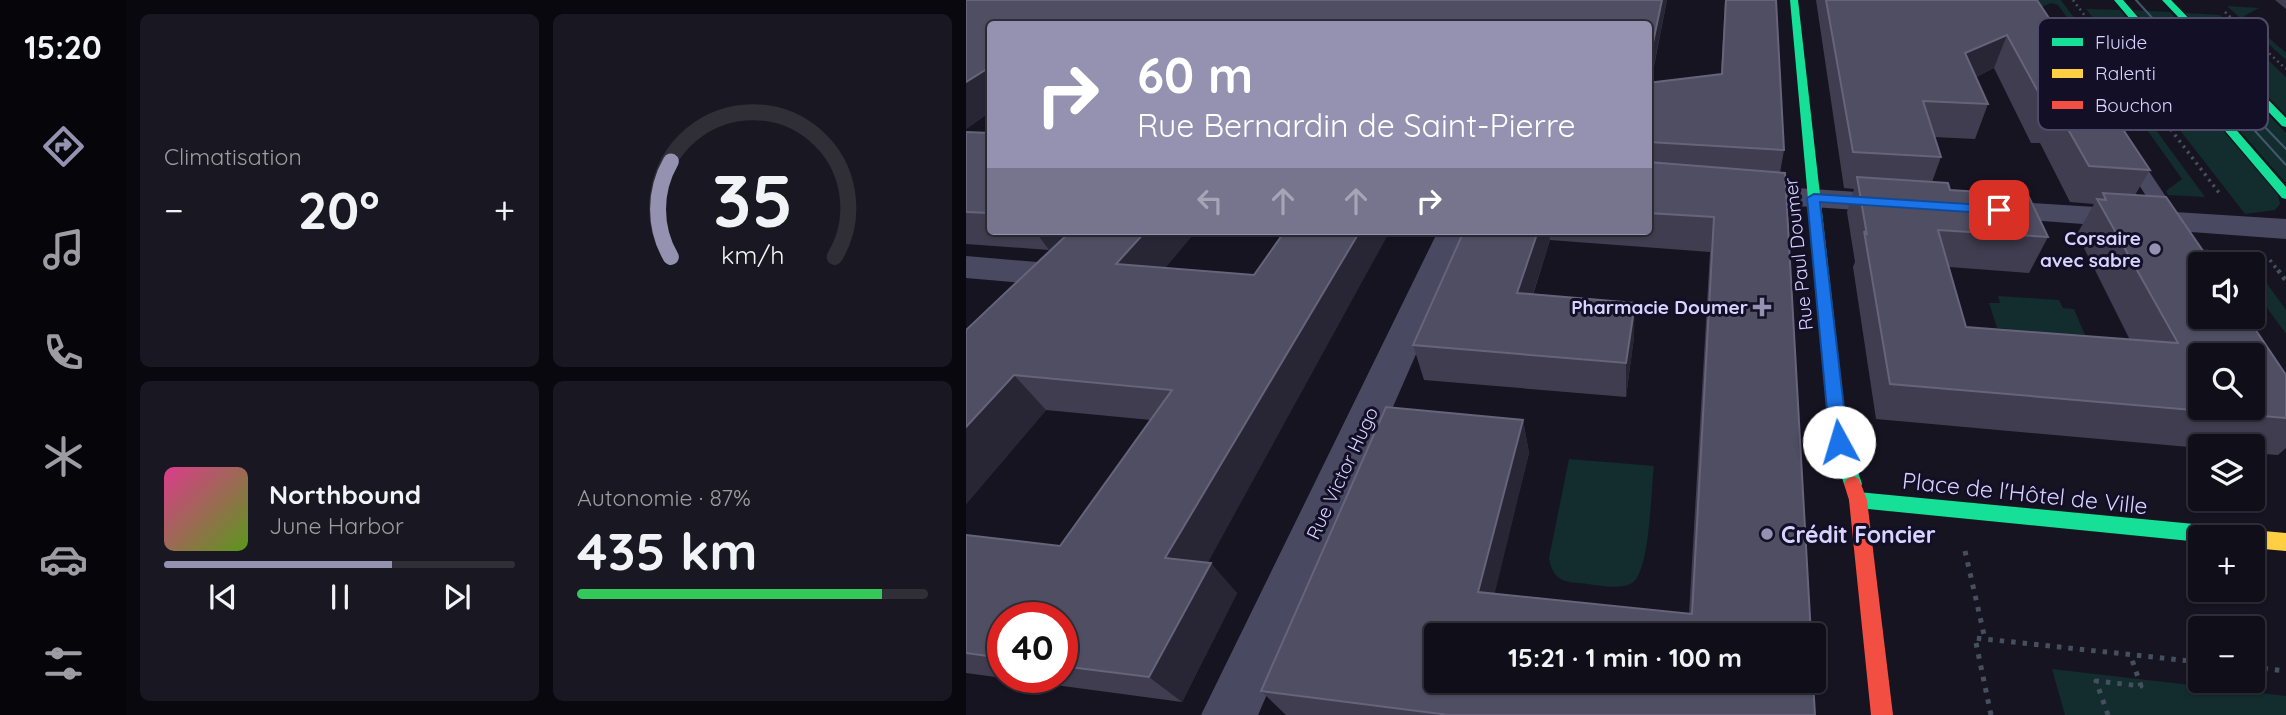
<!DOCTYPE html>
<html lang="fr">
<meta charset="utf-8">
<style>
:root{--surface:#100f19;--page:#191822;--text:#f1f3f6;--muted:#9c9ca2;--line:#302f38;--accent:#9591b1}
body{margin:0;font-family:Quicksand,sans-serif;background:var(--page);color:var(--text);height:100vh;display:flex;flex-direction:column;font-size:26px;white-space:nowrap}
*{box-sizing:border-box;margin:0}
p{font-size:23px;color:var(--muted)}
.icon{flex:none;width:38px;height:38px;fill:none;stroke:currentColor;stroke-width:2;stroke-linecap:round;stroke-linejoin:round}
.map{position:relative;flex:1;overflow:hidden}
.side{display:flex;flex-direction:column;gap:14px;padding:14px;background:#09080e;width:840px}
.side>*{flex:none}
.hud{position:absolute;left:21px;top:21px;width:665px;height:214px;border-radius:7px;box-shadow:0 2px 5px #0004,0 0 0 2px var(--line);background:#9591b1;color:#fff;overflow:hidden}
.controls{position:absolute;left:1222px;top:252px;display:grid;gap:14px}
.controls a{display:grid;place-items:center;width:77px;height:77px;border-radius:7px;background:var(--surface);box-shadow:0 2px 5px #0004,0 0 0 2px var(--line);font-size:35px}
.speed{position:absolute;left:21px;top:602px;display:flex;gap:14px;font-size:35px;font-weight:700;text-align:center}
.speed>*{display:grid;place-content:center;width:91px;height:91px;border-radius:50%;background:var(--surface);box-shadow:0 2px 5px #0004,0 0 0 2px var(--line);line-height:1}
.speed .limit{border:10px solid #d22;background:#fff;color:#111}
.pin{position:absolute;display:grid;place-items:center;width:60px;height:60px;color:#fff;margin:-30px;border-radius:14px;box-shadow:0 4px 10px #0006}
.me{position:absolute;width:77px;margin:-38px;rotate:354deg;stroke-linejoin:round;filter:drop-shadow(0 0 5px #0008)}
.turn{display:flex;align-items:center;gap:24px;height:147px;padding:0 35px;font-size:32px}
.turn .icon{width:91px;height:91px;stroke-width:2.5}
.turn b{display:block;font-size:49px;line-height:60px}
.lanes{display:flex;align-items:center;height:66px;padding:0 35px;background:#0003;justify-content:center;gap:35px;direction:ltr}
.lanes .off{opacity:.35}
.big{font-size:52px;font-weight:800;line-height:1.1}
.side .card{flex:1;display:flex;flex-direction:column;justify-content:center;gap:10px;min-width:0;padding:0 24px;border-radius:10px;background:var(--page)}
.side .dial{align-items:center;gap:0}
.dial svg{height:182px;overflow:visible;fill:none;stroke:var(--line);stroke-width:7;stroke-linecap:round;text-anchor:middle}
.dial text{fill:var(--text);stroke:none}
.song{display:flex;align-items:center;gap:21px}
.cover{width:84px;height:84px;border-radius:10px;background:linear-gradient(135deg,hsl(330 70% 55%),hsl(90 70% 35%))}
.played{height:7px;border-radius:4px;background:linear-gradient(90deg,var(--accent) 65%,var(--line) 65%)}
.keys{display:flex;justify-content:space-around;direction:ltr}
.heat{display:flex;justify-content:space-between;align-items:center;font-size:38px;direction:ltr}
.charge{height:10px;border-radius:5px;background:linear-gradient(90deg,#34c759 87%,var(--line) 0)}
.side .tiles{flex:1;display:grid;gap:14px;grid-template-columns:repeat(2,1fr)}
.trip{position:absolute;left:458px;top:623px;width:402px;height:70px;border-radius:7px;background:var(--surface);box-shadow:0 2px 5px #0004,0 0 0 2px var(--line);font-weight:800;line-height:70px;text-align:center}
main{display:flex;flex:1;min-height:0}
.tabs{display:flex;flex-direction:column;width:126px;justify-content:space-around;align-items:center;background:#06060a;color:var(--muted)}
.tabs .icon{width:49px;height:49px}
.tabs .current{color:var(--accent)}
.tabs b{font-size:32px;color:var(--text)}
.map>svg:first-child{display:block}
.green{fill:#132c2d}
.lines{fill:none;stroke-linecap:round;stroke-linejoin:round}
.path-far3{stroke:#44505f;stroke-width:2.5;stroke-dasharray:2 3.5;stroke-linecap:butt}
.path-far2{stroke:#44505f;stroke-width:3.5;stroke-dasharray:2.5 4.5;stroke-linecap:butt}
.path-far1{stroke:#44505f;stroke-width:4.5;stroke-dasharray:3.5 5;stroke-linecap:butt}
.path{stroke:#44505f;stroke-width:5;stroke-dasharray:4.5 7;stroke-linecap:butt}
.lane{fill:#4a4962;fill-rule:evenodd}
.street{fill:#4a4962;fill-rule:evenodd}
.fast{fill:#16e098;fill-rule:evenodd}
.slow{fill:#ffcf43;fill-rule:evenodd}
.jam{fill:#f24e42;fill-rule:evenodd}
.tram{stroke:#43596b;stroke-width:2}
.wall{fill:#403d50;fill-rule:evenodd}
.shaded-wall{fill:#282635}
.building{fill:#504e63;stroke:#66637b;stroke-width:2;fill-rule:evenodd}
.route{fill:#1a73e8;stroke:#114b97;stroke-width:2}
.poi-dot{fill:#9591b1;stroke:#130f26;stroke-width:2.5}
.labels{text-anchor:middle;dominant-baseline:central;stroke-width:6;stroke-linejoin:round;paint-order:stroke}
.poi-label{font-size:19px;font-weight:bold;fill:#d9d4ff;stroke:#130f26;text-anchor:end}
.street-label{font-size:19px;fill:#d9d4ff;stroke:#130f26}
.near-street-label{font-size:23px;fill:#d9d4ff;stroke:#130f26}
.near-poi-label{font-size:23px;font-weight:bold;fill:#d9d4ff;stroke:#130f26;text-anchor:start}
.key{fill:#130f26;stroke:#4e4a67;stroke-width:2}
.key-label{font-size:19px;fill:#d9d4ff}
</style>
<main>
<nav class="tabs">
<b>15:20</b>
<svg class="icon current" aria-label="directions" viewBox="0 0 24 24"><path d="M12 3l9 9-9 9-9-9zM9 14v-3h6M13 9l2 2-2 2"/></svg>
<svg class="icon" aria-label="music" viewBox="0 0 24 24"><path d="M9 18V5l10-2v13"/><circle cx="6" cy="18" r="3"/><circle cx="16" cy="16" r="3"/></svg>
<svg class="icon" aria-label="phone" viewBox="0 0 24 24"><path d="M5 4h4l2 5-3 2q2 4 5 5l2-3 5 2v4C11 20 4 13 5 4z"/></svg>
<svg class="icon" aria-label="climate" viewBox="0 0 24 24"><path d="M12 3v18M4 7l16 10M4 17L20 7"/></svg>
<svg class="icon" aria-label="car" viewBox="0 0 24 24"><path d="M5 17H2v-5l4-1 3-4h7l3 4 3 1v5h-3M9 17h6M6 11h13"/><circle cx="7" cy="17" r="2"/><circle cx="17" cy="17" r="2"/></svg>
<svg class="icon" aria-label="filters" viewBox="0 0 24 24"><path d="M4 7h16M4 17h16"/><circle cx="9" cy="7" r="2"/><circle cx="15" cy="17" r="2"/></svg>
</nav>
<section class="side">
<div class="tiles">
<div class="card"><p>Climatisation</p>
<div class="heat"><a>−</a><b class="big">20°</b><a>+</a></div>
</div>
<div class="card dial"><svg viewBox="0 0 100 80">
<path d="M14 69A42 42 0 1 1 86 69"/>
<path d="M14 69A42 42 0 0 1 14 27" stroke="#9591b1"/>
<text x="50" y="56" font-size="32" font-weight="700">35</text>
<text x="50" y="72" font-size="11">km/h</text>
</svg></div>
<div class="card">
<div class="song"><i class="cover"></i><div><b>Northbound</b><p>June Harbor</p></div></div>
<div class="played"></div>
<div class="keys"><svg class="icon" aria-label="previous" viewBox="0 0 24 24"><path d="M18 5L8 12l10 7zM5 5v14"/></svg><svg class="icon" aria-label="pause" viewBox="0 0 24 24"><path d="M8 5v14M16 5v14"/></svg><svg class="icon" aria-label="next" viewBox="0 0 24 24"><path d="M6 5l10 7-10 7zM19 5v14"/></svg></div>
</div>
<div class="card"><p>Autonomie · 87%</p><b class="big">435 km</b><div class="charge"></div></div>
</div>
</section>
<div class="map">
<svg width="1320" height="715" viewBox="0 0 1320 715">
<rect width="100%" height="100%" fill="#161421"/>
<path class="green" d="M 1071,0 L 1095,0 L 1239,197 L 1202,195 L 1200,191 L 1216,179 L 1092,5 L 1085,3 L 1076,7 Z
M 1261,6 L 1293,8 L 1278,16 L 1320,53 L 1320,60 Z
M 1120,9 L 1154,10 L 1312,195 L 1314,204 L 1309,210 L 1279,214 Z
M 1167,10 L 1204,12 L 1320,133 L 1320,183 Z
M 1219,13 L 1254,15 L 1320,77 L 1320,115 Z
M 1236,249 L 1279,253 L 1320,310 L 1320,334 L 1286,287 L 1286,264 L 1264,264 Z
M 1032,296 L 1093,300 L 1097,308 L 1108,309 L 1119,335 L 1107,334 L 1111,342 L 1047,337 L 1043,329 L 1031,328 L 1023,303 L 1034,303 Z
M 603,459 L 688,466 C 685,489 684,573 666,583 C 653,591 627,584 612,583 C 594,582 586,576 583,558 Z
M 1086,669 L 1320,696 L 1320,715 L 1099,715 Z"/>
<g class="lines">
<path class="path-far3" d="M 1107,0 L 1198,120
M 1259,12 L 1320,69"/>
<path class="path-far2" d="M 1196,118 L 1254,194
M 1304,260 L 1313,272"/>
<path class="path-far1" d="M 1312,270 L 1320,281"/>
<path class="path" d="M 999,551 L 1019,639
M 1286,667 L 1320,671
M 1025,715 L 1009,638 L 1234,662
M 1142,715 L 1130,681 L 1175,686 L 1164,654"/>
<path class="lane" d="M 1162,148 L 1168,149 L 1245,264 L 1234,264 L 1234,271 L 1226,269 L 1153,153 Z"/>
<path class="street" d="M 682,178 L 937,195 L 948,197 L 952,204 L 948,211 L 937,213 L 682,196 Z
M 1018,200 L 1320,219 L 1320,239 L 1007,216 L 1002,209 L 1007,202 Z
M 472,231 L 504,231 L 292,715 L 235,715 Z
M 0,256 L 83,263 L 95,266 L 100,274 L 95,282 L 83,285 L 0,278 Z"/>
<path class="fast" d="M 824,0 L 832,0 L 882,442 L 896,484 L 893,489 L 887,492 L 881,489 L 878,484 L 864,442 Z
M 1148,0 L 1157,0 L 1320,187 L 1320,199 L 1316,198 Z
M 1196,0 L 1205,0 L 1320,118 L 1320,127 L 1316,126 Z
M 892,492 L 1270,528 L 1277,531 L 1280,537 L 1234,537 L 1234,542 L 892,508 L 885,506 L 883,500 L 885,494 Z"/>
<path class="slow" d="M 1286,530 L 1320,533 L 1320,551 L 1286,548 L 1286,537 L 1277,537 L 1279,533 Z"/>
<path class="jam" d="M 887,476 L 893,479 L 901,500 L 927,715 L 905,715 L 883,500 L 878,484 L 881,479 Z"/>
<path class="tram" d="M 1170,0 L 1320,165
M 1296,124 L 1320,149"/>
</g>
<path class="wall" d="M 0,0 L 701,0 L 685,82 L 755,74 L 759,0 L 810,0 L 818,150 L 814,173 L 849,715 L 320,715 L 295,691 L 557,420 L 563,453 L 528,594 L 723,614 L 744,252 L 584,240 L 567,295 L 668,337 L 660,397 L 458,380 L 447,345 L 498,231 L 682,231 L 682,24 L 24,24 L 24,112 L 0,129 Z
M 850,0 L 1071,0 L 1184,170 L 1169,195 L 1320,375 L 1320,448 L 1312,455 L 1286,453 L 1286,446 L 1234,446 L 1234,448 L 910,419 L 887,267 L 889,262 L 881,212 L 888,189 L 878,188 ZM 1028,68 L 1065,143 L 1074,143 L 1104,202 L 1128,204 L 1111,234 L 1164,340 L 1000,327 L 983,267 L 1063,273 L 1082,237 L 966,182 L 975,157 L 968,137 L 1009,139 L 1022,104 L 1010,77 Z
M 1309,0 L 1320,0 L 1320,9 Z
M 0,132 L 24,133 L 24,231 L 104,231 L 83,250 L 0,244 Z
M 230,231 L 199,268 L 242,563 L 271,593 L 216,702 L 0,673 L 0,535 L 94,546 L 185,420 L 80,410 L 0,504 L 0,330 ZM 37,618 L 96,618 L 96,677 L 37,677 Z"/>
<path class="shaded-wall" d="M 696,0 L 701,0 L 682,94 L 682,66 Z
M 1041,35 L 1028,68 L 988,87 L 999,53 Z
M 24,67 L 24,112 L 0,129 L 0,82 Z
M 69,231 L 104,231 L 83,250 Z
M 180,231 L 230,231 L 173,299 L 150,264 Z
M 394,231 L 424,231 L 228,588 L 199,558 Z
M 572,231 L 583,231 L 584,240 L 556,328 L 551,293 Z
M 669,303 L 668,337 L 660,397 L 660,363 Z
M 48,375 L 80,410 L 0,504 L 0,427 Z
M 557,420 L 563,453 L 522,621 L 512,592 Z
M 245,563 L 271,593 L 216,702 L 183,677 Z"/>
<path class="building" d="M 0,0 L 696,0 L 682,66 L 682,24 L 24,24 L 24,67 L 0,82 Z
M 760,0 L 810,0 L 818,150 L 683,142 L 682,146 L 682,83 L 756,74 Z
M 860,0 L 1071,0 L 1184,170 L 1123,166 L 1090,108 L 1081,108 L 1041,35 L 999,53 L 1022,104 L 957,101 L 975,157 L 887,152 Z
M 0,132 L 24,133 L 24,213 L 0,212 Z
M 682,162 L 819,173 L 845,635 L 471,635 L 471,681 L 847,681 L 849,715 L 483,715 L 295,691 L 420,407 L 557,420 L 512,592 L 726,614 L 748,217 L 682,213 Z
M 891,177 L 982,183 L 984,190 L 1062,195 L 1082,237 L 972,230 L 1000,327 L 1212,343 L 1131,199 L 1140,200 L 1137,193 L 1200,197 L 1246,264 L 1234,264 L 1234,317 L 1281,317 L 1320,375 L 1320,418 L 924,384 L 898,231 L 901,235 ZM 1234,355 L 1286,355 L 1286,408 L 1234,408 Z
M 105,231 L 180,231 L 150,264 L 288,275 L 319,231 L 394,231 L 199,558 L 245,563 L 183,677 L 96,666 L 96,618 L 37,618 L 37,658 L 0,653 L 0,535 L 94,546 L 206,390 L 48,375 L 0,427 L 0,330 Z
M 498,231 L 572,231 L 551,293 L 669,303 L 660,363 L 447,345 Z"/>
<path class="route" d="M 848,194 L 1033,206 L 1040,210 L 1033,214 L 854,202 L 882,442 L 873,449 L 864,442 L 841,198 Z"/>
<g class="poi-dot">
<circle cx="1189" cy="249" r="7"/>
<path d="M792.5 296.5h7v7h7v7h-7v7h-7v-7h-7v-7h7z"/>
<circle cx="801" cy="534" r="7"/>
</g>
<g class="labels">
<g class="poi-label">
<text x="1175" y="238">Corsaire<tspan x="1175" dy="22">avec sabre</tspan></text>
<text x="782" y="307">Pharmacie Doumer</text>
</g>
<g class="street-label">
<text transform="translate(832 254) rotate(-96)">Rue Paul Doumer</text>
<text transform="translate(376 473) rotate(-65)">Rue Victor Hugo</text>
</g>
<g class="near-street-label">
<text transform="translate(1059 493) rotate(6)">Place de l'Hôtel de Ville</text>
</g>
<g class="near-poi-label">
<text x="815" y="534">Crédit Foncier</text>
</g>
</g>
<rect x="1072" y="18" width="230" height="112" rx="10" class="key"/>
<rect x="1086" y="38" width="31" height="8" fill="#16e098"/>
<rect x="1086" y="69" width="31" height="9" fill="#ffcf43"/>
<rect x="1086" y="101" width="31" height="8" fill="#f24e42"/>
<g class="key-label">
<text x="1129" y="49">Fluide</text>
<text x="1129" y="80">Ralenti</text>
<text x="1129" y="112">Bouchon</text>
</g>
</svg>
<div class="controls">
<a><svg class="icon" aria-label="sound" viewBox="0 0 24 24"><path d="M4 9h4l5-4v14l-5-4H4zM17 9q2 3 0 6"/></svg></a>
<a><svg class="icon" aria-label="search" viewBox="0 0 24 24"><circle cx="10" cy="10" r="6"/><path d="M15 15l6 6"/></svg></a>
<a><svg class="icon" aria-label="layers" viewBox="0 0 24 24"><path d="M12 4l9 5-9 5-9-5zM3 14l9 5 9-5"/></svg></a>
<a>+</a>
<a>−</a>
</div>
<div class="speed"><div class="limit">40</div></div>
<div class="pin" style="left:1033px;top:210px;background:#d93025"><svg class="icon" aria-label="arrive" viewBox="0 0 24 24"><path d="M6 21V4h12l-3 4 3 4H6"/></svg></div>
<svg class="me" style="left:873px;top:442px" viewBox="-20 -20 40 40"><circle r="19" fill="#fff"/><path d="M0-13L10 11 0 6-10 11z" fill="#1a73e8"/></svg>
<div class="trip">15:21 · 1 min · 100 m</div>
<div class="hud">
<div class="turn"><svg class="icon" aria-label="right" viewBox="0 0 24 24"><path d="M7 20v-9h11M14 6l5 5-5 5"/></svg><div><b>60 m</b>Rue Bernardin de Saint-Pierre</div></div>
<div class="lanes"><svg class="icon off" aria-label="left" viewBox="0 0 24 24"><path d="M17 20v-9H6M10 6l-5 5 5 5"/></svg><svg class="icon off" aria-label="ahead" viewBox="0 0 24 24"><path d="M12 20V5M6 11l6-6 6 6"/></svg><svg class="icon off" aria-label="ahead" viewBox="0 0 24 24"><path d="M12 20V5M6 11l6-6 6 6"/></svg><svg class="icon" aria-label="right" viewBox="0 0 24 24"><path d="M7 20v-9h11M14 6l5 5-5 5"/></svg></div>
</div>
</div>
</main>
